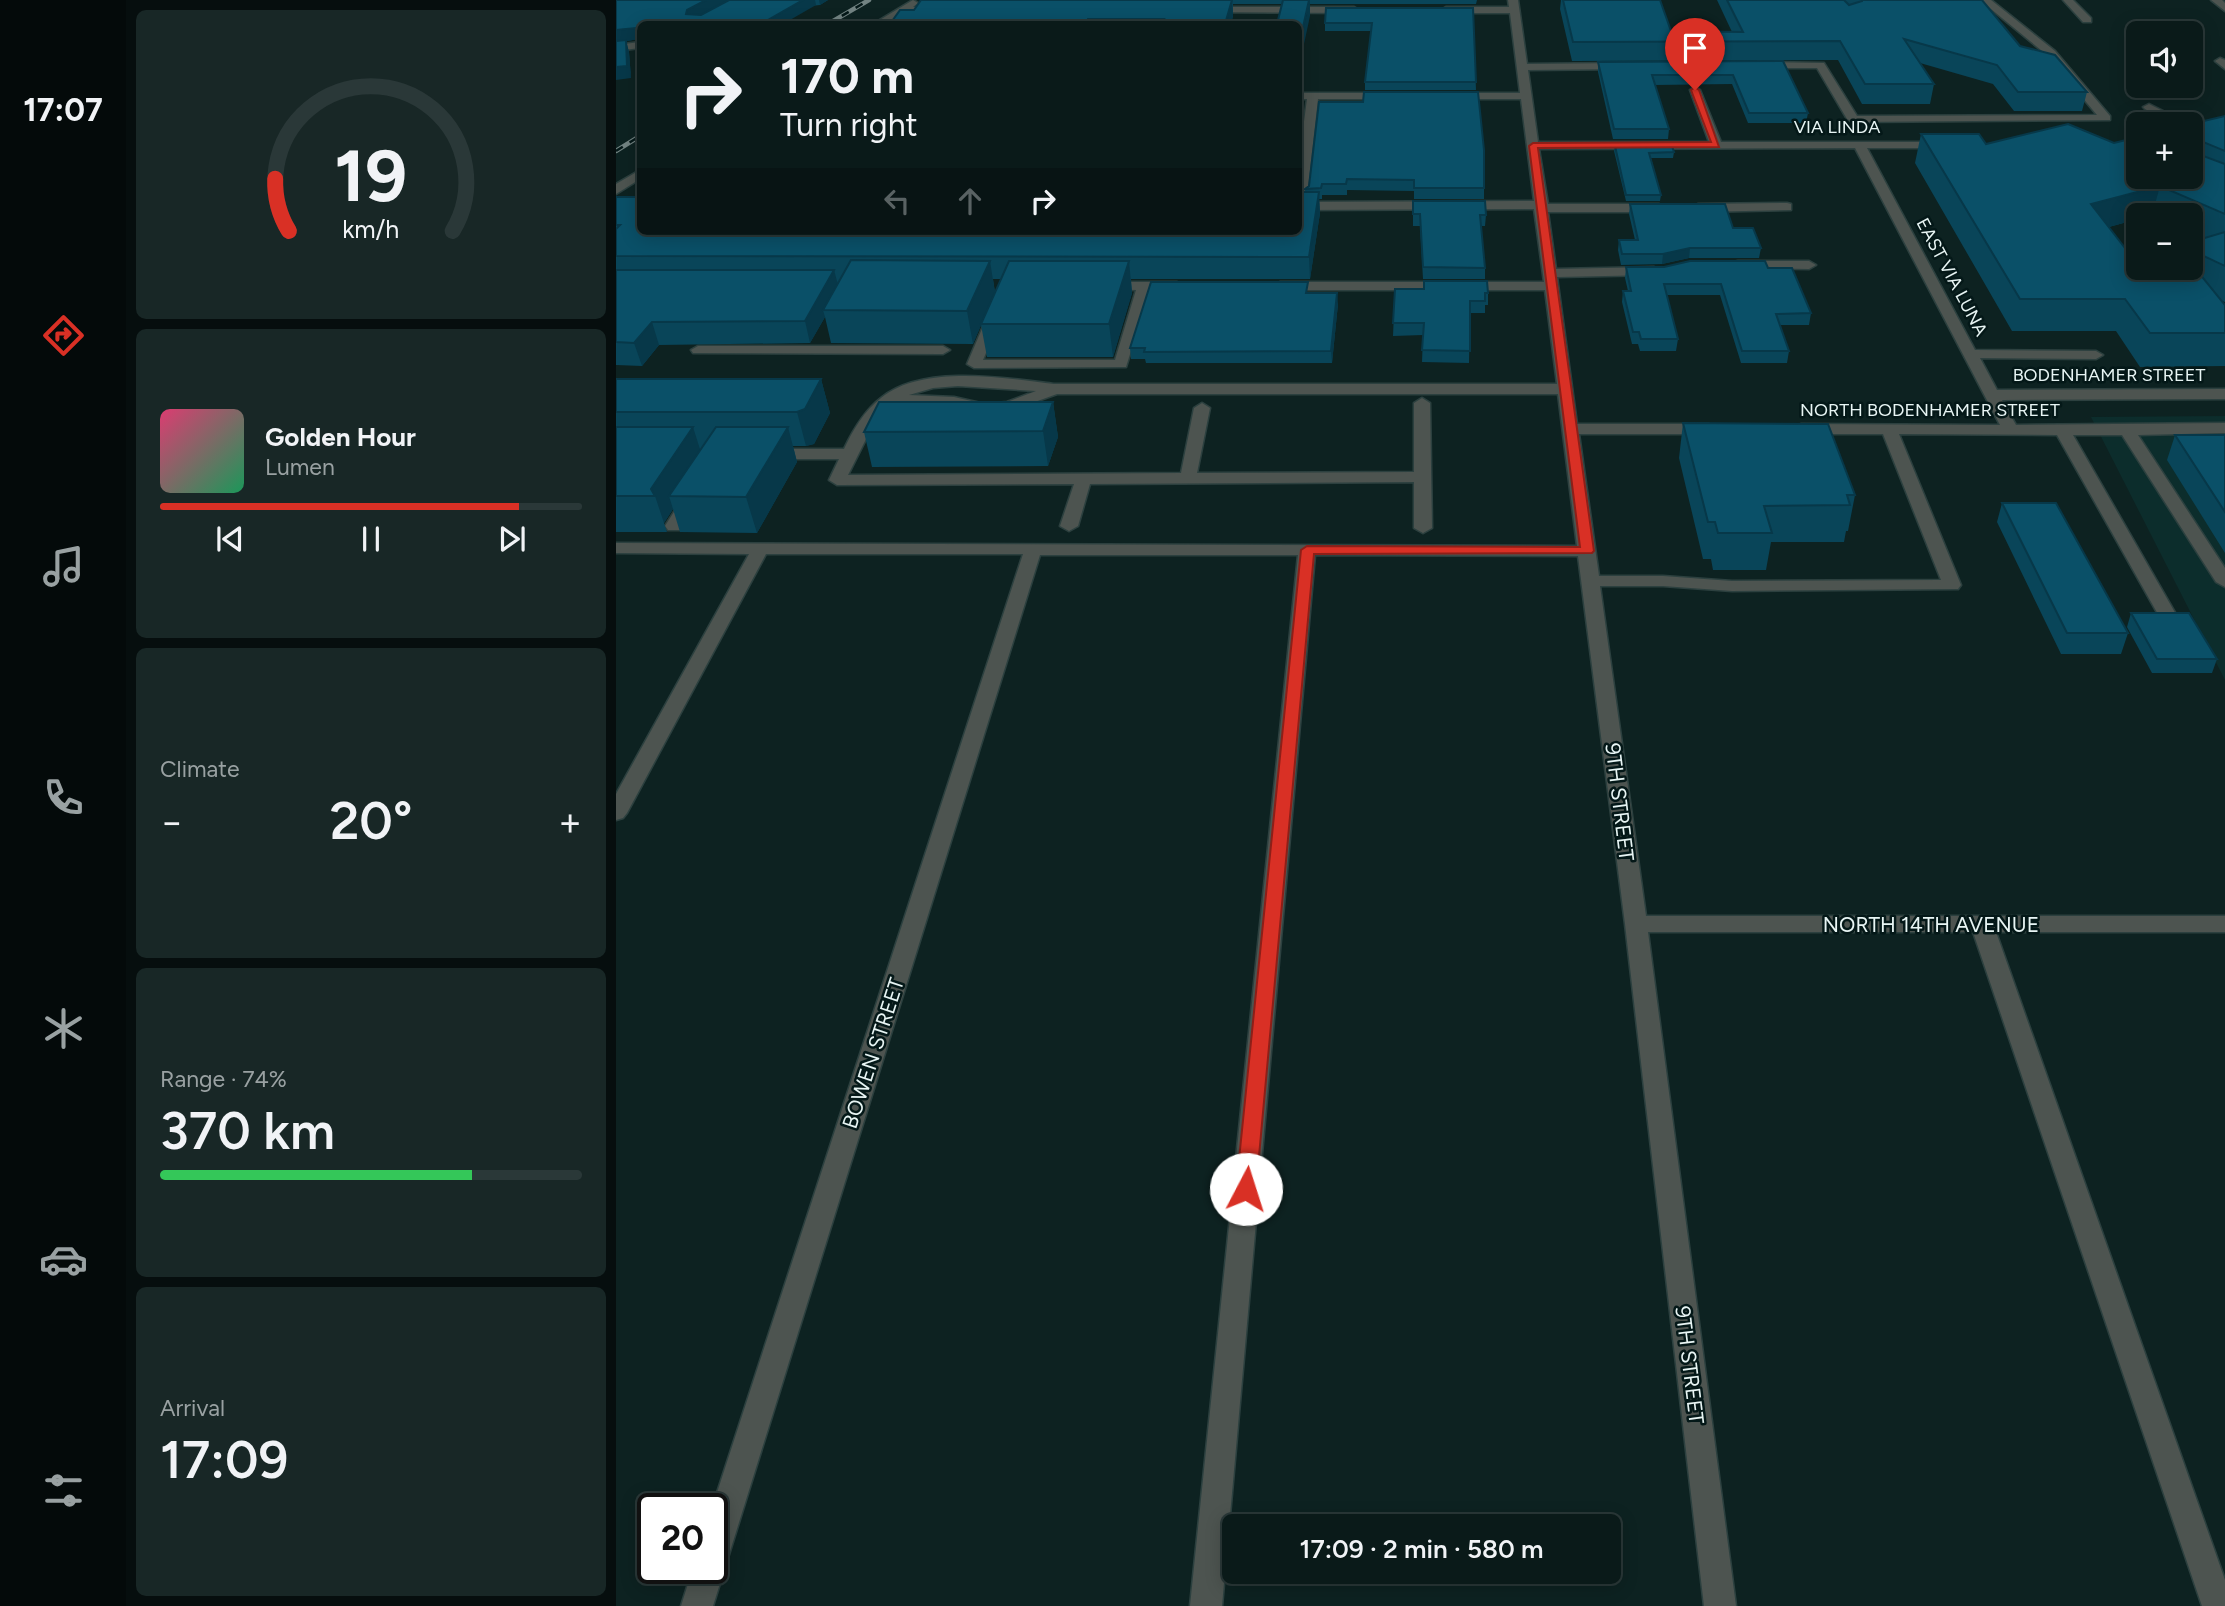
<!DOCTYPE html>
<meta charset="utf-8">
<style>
:root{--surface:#0a1a19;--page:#182726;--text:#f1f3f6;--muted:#99a1a2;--line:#2a3838;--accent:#d93025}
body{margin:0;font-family:Figtree,sans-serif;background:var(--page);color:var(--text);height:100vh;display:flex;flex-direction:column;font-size:26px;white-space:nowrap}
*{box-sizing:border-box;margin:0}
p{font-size:23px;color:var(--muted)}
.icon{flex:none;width:38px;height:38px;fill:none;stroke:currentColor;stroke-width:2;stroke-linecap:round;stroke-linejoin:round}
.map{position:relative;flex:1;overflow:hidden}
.drawer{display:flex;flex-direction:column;gap:10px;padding:10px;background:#060e0e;width:490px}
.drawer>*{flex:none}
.guide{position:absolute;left:21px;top:21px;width:665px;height:214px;border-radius:10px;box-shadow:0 4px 18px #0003,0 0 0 2px var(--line);background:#0a1a19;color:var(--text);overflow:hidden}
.buttons{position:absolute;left:1510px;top:21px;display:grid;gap:14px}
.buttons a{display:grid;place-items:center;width:77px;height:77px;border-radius:10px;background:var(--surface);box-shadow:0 4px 18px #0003,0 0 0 2px var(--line);font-size:35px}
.speed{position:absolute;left:21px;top:1493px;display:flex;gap:14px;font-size:35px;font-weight:700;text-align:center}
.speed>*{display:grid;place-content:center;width:91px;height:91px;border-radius:50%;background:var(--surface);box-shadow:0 4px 18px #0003,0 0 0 2px var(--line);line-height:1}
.speed .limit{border:4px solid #111;border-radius:10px;background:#fff;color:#111}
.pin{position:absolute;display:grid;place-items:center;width:60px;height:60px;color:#fff;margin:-72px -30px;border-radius:50% 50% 50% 0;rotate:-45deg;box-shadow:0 0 7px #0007}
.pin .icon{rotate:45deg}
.me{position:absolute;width:77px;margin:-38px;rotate:5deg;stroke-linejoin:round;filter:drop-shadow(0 0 5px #0008)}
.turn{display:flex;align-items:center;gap:24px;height:147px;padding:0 28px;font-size:32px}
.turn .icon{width:91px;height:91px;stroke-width:2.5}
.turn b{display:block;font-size:49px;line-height:60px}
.lanes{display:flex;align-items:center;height:66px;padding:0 28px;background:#0003;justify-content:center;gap:35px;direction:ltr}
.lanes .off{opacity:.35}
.big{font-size:52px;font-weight:600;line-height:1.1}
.drawer .tile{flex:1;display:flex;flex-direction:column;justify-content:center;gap:10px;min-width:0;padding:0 24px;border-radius:10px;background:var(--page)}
.drawer .dial{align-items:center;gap:0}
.dial svg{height:182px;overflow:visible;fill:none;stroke:var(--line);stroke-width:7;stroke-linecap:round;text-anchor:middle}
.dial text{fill:var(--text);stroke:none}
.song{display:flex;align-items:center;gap:21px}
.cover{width:84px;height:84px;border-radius:10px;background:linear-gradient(135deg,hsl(340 70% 55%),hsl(150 70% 35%))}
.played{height:7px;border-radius:4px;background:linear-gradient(90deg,var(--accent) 85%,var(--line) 85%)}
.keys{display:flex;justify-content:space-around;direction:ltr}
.heat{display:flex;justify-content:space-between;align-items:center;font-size:38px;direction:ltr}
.charge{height:10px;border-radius:5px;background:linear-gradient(90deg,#34c759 74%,var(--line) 0)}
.trip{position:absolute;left:606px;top:1514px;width:399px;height:70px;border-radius:10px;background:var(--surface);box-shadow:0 4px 18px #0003,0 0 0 2px var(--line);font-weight:600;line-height:70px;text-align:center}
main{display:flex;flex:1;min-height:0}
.tab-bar{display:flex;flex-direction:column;width:126px;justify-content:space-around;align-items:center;background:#040a0a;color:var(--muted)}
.tab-bar .icon{width:49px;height:49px}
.tab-bar .on{color:var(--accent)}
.tab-bar b{font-size:32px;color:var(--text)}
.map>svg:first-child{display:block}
.built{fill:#0c2d2c}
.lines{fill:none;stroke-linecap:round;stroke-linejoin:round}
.minor-casing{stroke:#2c403f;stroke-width:3}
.minor{fill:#4d5450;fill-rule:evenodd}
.rail-casing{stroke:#728382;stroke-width:4.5}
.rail{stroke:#041818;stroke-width:2.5;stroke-dasharray:8;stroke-linecap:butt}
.wall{fill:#094559;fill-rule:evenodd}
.shaded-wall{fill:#073849}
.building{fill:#0a5068;stroke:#073849;stroke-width:2}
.route{fill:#d93025;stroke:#8d1f18;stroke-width:2}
.labels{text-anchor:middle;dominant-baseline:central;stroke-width:5;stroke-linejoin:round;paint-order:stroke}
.far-street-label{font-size:18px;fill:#e8f5f4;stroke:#041818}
.street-label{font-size:21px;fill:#e8f5f4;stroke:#041818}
</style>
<main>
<nav class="tab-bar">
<b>17:07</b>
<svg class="icon on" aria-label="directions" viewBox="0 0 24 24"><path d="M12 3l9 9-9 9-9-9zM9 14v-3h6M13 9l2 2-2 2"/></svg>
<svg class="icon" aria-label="music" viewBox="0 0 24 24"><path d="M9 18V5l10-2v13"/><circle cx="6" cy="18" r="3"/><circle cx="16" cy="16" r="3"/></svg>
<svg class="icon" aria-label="phone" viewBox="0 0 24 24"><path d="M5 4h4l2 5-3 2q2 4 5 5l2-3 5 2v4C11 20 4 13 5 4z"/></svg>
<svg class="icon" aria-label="climate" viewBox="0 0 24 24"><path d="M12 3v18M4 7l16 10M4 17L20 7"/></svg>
<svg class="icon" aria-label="car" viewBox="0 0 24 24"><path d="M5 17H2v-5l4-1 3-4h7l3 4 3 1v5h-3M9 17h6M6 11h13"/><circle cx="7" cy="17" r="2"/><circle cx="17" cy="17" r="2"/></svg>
<svg class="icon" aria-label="filters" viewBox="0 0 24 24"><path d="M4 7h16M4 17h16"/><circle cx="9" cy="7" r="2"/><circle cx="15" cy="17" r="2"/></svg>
</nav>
<section class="drawer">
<div class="tile dial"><svg viewBox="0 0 100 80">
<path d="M14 69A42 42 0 1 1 86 69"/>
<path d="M14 69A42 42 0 0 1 8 46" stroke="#d93025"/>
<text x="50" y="56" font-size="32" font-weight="700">19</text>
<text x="50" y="72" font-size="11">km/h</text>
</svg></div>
<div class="tile">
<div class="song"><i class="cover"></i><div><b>Golden Hour</b><p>Lumen</p></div></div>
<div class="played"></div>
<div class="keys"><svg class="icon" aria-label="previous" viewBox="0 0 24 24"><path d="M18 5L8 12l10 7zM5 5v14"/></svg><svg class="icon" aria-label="pause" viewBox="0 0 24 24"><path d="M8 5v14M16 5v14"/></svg><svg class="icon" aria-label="next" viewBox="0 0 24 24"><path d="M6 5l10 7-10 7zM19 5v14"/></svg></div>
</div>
<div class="tile"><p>Climate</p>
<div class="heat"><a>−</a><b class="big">20°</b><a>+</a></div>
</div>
<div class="tile"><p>Range · 74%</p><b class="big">370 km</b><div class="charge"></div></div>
<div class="tile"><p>Arrival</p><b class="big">17:09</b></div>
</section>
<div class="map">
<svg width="1609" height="1606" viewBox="0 0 1609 1606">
<rect width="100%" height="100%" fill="#0d2221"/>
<path class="built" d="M 1609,416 L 1609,680 L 1475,417 Z"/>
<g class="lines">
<g class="minor-casing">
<path id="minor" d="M 297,0 L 302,3 L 297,7 L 325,7 L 330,10 L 325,13 L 287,13 L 268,24 L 257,24 Z
M 892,0 L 902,0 L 911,64 L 1009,63 L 1014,66 L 1009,69 L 912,70 L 922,142 L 1093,142 L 1074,90 L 1079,87 L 1084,90 L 1105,142 L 1335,142 L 1337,144 L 1331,148 L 1251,148 L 1359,350 L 1480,351 L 1487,355 L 1480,359 L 1364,358 L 1381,390 L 1609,389 L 1609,399 L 1386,400 L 1400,425 L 1609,423 L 1609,433 L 1522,435 L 1609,568 L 1609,587 L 1600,582 L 1506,435 L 1457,435 L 1561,616 L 1558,620 L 1552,622 L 1543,616 L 1441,435 L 1283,434 L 1345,585 L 1342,589 L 1116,591 L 1047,586 L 984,586 L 1030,916 L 1609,916 L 1609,932 L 1380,932 L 1609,1580 L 1609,1606 L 1586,1606 L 1357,932 L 1032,932 L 1120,1606 L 1088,1606 L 1009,924 L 962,556 L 699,555 L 606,1606 L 574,1606 L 682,555 L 424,555 L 97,1606 L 65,1606 L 77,1568 L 96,1568 L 96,1508 L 407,554 L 150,554 L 11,813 L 7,818 L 0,820 L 0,794 L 133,554 L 0,553 L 0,543 L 961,546 L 942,394 L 441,394 L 399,409 L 369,414 L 338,407 L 277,403 L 259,421 L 232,475 L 565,473 L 578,408 L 586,403 L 594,408 L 581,473 L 798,472 L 798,403 L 806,398 L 814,403 L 816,528 L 807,533 L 798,528 L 798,482 L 474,484 L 462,526 L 453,531 L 444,526 L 458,484 L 221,485 L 213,480 L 223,459 L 152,459 L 144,454 L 152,449 L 228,449 C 237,430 248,411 265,398 C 306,364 390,378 438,384 L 941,384 L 929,290 L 664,290 L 657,286 L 664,282 L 928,282 L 918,209 L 682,210 L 682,202 L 918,201 L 905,99 L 835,99 L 829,96 L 835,93 L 904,93 L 894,13 L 830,13 L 825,10 L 830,7 L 893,7 ZM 1239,148 L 1384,425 L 1185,424 L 1177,429 L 1185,434 L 1267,434 L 1325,580 L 1116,581 L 1047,576 L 983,576 L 963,434 L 1093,434 L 1101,429 L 1093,424 L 961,424 L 941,277 L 1038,275 L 1045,271 L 1038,267 L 940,269 L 932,212 L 1043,212 L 1049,208 L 1043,204 L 932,204 L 923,149 ZM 342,386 L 420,391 L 391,402 L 369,404 L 338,397 L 293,395 L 317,388 Z
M 1364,0 L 1375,0 L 1439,51 L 1494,116 L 1494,120 L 1237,122 L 1231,119 L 1201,68 L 1142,68 L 1137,65 L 1142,62 L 1208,63 L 1241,116 L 1481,115 L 1431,55 Z
M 1447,0 L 1457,0 L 1475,18 L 1475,22 L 1467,22 Z
M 1595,0 L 1606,0 L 1609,3 L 1609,11 Z
M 588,7 L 738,7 L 743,10 L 738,13 L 585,12 L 583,10 Z
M 24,42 L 24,48 L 0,51 L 0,45 Z
M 1604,58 L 1609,60 L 1609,69 L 1599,61 Z
M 682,93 L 775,93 L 781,96 L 775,99 L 702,99 L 691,196 L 685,200 L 682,199 L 682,167 L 691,99 L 682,99 Z
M 1533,104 L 1569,122 L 1571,124 L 1557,124 L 1529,109 L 1527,107 Z
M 24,170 L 24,179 L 0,194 L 0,184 Z
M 1171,203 L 1175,204 L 1175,210 L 1082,212 L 1076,208 L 1082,204 Z
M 1122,261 L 1193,261 L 1200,265 L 1193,269 L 1117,268 L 1117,262 Z
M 489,282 L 561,282 L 568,286 L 561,290 L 534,290 L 510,367 L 358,368 L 351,364 L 371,317 L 378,313 L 385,317 L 367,360 L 499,360 L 520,290 L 484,289 L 482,286 Z
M 82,346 L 327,346 L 334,350 L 327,354 L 77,353 L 75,350 Z
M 76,492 L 84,497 L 67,526 L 64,530 L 52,530 L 49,526 L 70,493 Z"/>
</g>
<use href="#minor" class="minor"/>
<g class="rail-casing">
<path id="rail" d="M 212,24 L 253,0
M 0,151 L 24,136"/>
</g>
<use href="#rail" class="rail"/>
</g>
<path class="wall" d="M 0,0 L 212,0 L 204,5 L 24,24 L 24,41 L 24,39 L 10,41 L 13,52 L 15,78 Z
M 305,0 L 861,0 L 860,4 L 694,4 L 694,16 L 666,4 L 617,4 L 617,16 L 615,24 L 274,24 L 298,10 Z
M 945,0 L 1044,0 L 1055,31 L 1116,32 L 1101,0 L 1366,0 L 1404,46 L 1471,92 L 1466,111 L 1398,111 L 1377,84 L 1304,63 L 1318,84 L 1314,104 L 1246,104 L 1222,60 L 956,61 L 944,9 Z
M 857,8 L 860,90 L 749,90 L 749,82 L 755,31 L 709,31 L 709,23 Z
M 1167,61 L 1192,113 L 1190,123 L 1132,123 L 1116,84 L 1039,85 L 1053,129 L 1052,139 L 997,139 L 982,72 L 982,62 Z
M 1609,116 L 1609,302 L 1606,301 L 1609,305 L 1609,366 L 1524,367 L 1500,331 L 1396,331 L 1299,163 L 1305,134 L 1370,144 L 1498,143 ZM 1522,215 L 1575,215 L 1575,234 L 1586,239 L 1575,242 L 1575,268 L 1509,248 L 1493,227 L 1522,219 Z
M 999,146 L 1058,152 L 1057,158 L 1035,158 L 1045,195 L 1044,201 L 1010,201 L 998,151 Z
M 868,150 L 868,199 L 798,199 L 798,191 L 731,190 L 731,195 L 706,195 L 706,199 L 703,199 L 704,213 L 694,279 L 515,279 L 516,293 L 497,357 L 371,357 L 365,325 L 357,344 L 215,343 L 209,317 L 194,343 L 43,345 L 26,366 L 0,365 L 0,197 L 682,231 L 689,189 L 693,186 ZM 377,279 L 385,279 L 379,292 Z
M 797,201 L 870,215 L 869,226 L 865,226 L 869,268 L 869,279 L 807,279 L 804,226 L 797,226 Z
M 1014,204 L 1117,228 L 1145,248 L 1143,258 L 1073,258 L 1046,264 L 1005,265 L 1002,250 L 1003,240 L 1019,240 L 1013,214 Z
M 1010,267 L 1152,268 L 1195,313 L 1193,325 L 1164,325 L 1173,351 L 1171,363 L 1125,363 L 1104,295 L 1051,295 L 1062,339 L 1060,351 L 1024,351 L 1022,344 L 1016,344 L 1006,302 L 1007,291 L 1012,291 L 1009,278 Z
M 779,289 L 872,293 L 872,305 L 869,305 L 869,313 L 854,313 L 853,363 L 806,362 L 807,335 L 777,336 Z
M 692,293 L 722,304 L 716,363 L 530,363 L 529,359 L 515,359 L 514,348 Z
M 0,379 L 205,379 L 214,413 L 198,444 L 190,446 L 177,446 L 181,462 L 141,533 L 64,532 L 57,509 L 48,523 L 51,532 L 0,532 Z
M 437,402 L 442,437 L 432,466 L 256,467 L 248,432 Z
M 1067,423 L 1239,495 L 1232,531 L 1230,531 L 1228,542 L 1155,542 L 1150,570 L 1097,570 L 1095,559 L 1087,559 L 1063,458 Z
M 1559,435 L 1609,435 L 1609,553 L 1551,460 Z
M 1386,503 L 1512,633 L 1505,654 L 1445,654 L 1381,522 Z
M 1515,613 L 1601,659 L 1596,673 L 1536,673 L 1511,627 Z"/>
<path class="shaded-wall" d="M 90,0 L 114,0 L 74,22 L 70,14 L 71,10 Z
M 187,0 L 199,0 L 200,5 L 167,24 L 145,24 Z
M 203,0 L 212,0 L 204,5 Z
M 616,0 L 617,16 L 615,24 L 609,24 Z
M 694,0 L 694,16 L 682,72 L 682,50 Z
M 20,28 L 24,39 L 10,41 L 13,52 L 15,78 L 0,80 L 0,30 Z
M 686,89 L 687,108 L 682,143 L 682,117 Z
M 1585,141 L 1576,171 L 1575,147 Z
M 1544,186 L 1536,215 L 1522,215 L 1522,219 L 1467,234 L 1475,204 Z
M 703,192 L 704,213 L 694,279 L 693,257 Z
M 1074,248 L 1073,258 L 1046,264 L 1047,254 Z
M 374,261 L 379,293 L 357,344 L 351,311 Z
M 513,261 L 516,293 L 497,357 L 493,324 Z
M 218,270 L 224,292 L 207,310 L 209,317 L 194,343 L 189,321 Z
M 721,293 L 722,304 L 716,363 L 715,351 Z
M 36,322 L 43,345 L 26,366 L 18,343 Z
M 205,379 L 214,413 L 198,444 L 190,446 L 181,412 Z
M 437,402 L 442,437 L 432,466 L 427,431 Z
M 77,427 L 88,462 L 53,496 L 57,509 L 48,523 L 39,496 L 35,489 Z
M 172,427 L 181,462 L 141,533 L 130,497 Z"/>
<path class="building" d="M 0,0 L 90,0 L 71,10 L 70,14 L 85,15 L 113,0 L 187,0 L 145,24 L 24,24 L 24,33 L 23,33 L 20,28 L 0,30 Z
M 305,0 L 616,0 L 609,24 L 545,24 L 548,19 L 472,19 L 470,24 L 274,24 L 284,10 L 298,10 Z
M 667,0 L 693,0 L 682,50 L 682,24 L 661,24 Z
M 947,0 L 1044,0 L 1055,31 L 1127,32 L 1111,0 L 1228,0 L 1233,5 L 1246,1 L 1246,0 L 1366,0 L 1404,46 L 1439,55 L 1471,92 L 1402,92 L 1381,65 L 1288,39 L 1318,84 L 1249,84 L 1224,41 L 957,42 Z
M 710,8 L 857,8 L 860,82 L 749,82 L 756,23 L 709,23 Z
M 10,40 L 11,66 L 0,67 L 0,41 Z
M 1167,61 L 1192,113 L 1133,113 L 1117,75 L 1036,75 L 1053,129 L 998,129 L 982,62 Z
M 682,89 L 686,89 L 682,117 Z
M 748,92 L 862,92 L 868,150 L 868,188 L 798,188 L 798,180 L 731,179 L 730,184 L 706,184 L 705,188 L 689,189 L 693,186 L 703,102 L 747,102 Z
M 1609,116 L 1609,151 L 1585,141 L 1575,147 L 1575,124 Z
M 1452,124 L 1498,143 L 1522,137 L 1522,177 L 1575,177 L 1575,148 L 1579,153 L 1609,164 L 1609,214 L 1544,186 L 1475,204 L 1509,248 L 1522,248 L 1522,268 L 1575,268 L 1575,263 L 1609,305 L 1609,333 L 1534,333 L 1509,299 L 1404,299 L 1305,134 L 1363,134 L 1370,144 Z
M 999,146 L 1056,146 L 1058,152 L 1033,153 L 1045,195 L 1010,195 Z
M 682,192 L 703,192 L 693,257 L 0,256 L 0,229 L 4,225 L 0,225 L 0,197 L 24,197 L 24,231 L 682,231 Z
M 797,201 L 869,201 L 870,215 L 864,215 L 869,268 L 807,267 L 804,214 L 797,214 Z
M 1014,204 L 1109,204 L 1117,228 L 1137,228 L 1145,248 L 1074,248 L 1047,254 L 1006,254 L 1003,240 L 1022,240 Z
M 1609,232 L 1609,266 L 1575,250 L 1575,242 Z
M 235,260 L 374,261 L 351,311 L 207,310 Z
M 393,261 L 513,261 L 493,324 L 365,324 Z
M 1074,261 L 1149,261 L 1152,268 L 1176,268 L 1195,313 L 1160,314 L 1173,351 L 1126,351 L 1105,284 L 1048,284 L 1062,339 L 1025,339 L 1023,332 L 1017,332 L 1007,291 L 1015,291 L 1010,267 L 1048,267 Z
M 0,270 L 218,270 L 189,321 L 36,322 L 18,343 L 0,342 Z
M 808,281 L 871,281 L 872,293 L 869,293 L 869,301 L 854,301 L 854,351 L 806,350 L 808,323 L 777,323 L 779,289 L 808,289 Z
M 535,282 L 692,282 L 690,293 L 721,293 L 715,351 L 528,352 L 529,348 L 514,348 Z
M 0,379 L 205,379 L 189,409 L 181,412 L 0,412 Z
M 263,402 L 437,402 L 427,431 L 248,432 Z
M 1067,423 L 1212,424 L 1239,495 L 1231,495 L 1234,505 L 1148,506 L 1156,533 L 1102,533 L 1099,522 L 1092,522 Z
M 0,427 L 77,427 L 35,489 L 39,496 L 0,496 Z
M 100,427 L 172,427 L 130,497 L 53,496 Z
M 1559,435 L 1609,435 L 1609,512 Z
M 1386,503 L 1440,503 L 1512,633 L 1451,633 Z
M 1515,613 L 1573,613 L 1601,659 L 1541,659 Z"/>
<path class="route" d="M 1079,87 L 1083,90 L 1103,147 L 922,148 L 978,551 L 976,553 L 698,554 L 640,1189 L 637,1195 L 630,1197 L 623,1195 L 620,1189 L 685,550 L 691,546 L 964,547 L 913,146 L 917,143 L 1095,142 L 1075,90 Z"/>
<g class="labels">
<g class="far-street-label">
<text x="1221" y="127">VIA LINDA</text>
<text transform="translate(1336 277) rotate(62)">EAST VIA LUNA</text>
<text x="1493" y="375">BODENHAMER STREET</text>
<text x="1314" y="410">NORTH BODENHAMER STREET</text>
</g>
<g class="street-label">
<text transform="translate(1004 802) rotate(83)">9TH STREET</text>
<text x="1315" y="924">NORTH 14TH AVENUE</text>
<text transform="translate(257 1053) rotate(-72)">BOWEN STREET</text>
<text transform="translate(1074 1365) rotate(83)">9TH STREET</text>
</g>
</g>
</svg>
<div class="buttons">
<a><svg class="icon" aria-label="sound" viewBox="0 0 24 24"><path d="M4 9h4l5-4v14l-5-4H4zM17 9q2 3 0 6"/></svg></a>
<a>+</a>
<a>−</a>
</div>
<div class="speed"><div class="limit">20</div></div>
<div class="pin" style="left:1079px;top:90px;background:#d93025"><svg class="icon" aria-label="arrive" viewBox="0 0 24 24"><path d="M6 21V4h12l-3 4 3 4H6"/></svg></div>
<svg class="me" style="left:630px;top:1189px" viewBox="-20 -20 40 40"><circle r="19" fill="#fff"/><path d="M0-13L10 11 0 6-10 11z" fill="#d93025"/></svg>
<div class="trip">17:09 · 2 min · 580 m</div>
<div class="guide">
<div class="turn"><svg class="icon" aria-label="right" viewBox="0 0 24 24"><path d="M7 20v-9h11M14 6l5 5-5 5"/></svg><div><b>170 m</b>Turn right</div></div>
<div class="lanes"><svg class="icon off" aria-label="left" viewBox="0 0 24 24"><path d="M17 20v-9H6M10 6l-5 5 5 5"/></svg><svg class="icon off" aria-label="ahead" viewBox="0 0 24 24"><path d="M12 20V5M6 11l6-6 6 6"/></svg><svg class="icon" aria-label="right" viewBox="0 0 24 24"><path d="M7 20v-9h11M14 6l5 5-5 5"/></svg></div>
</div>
</div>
</main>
